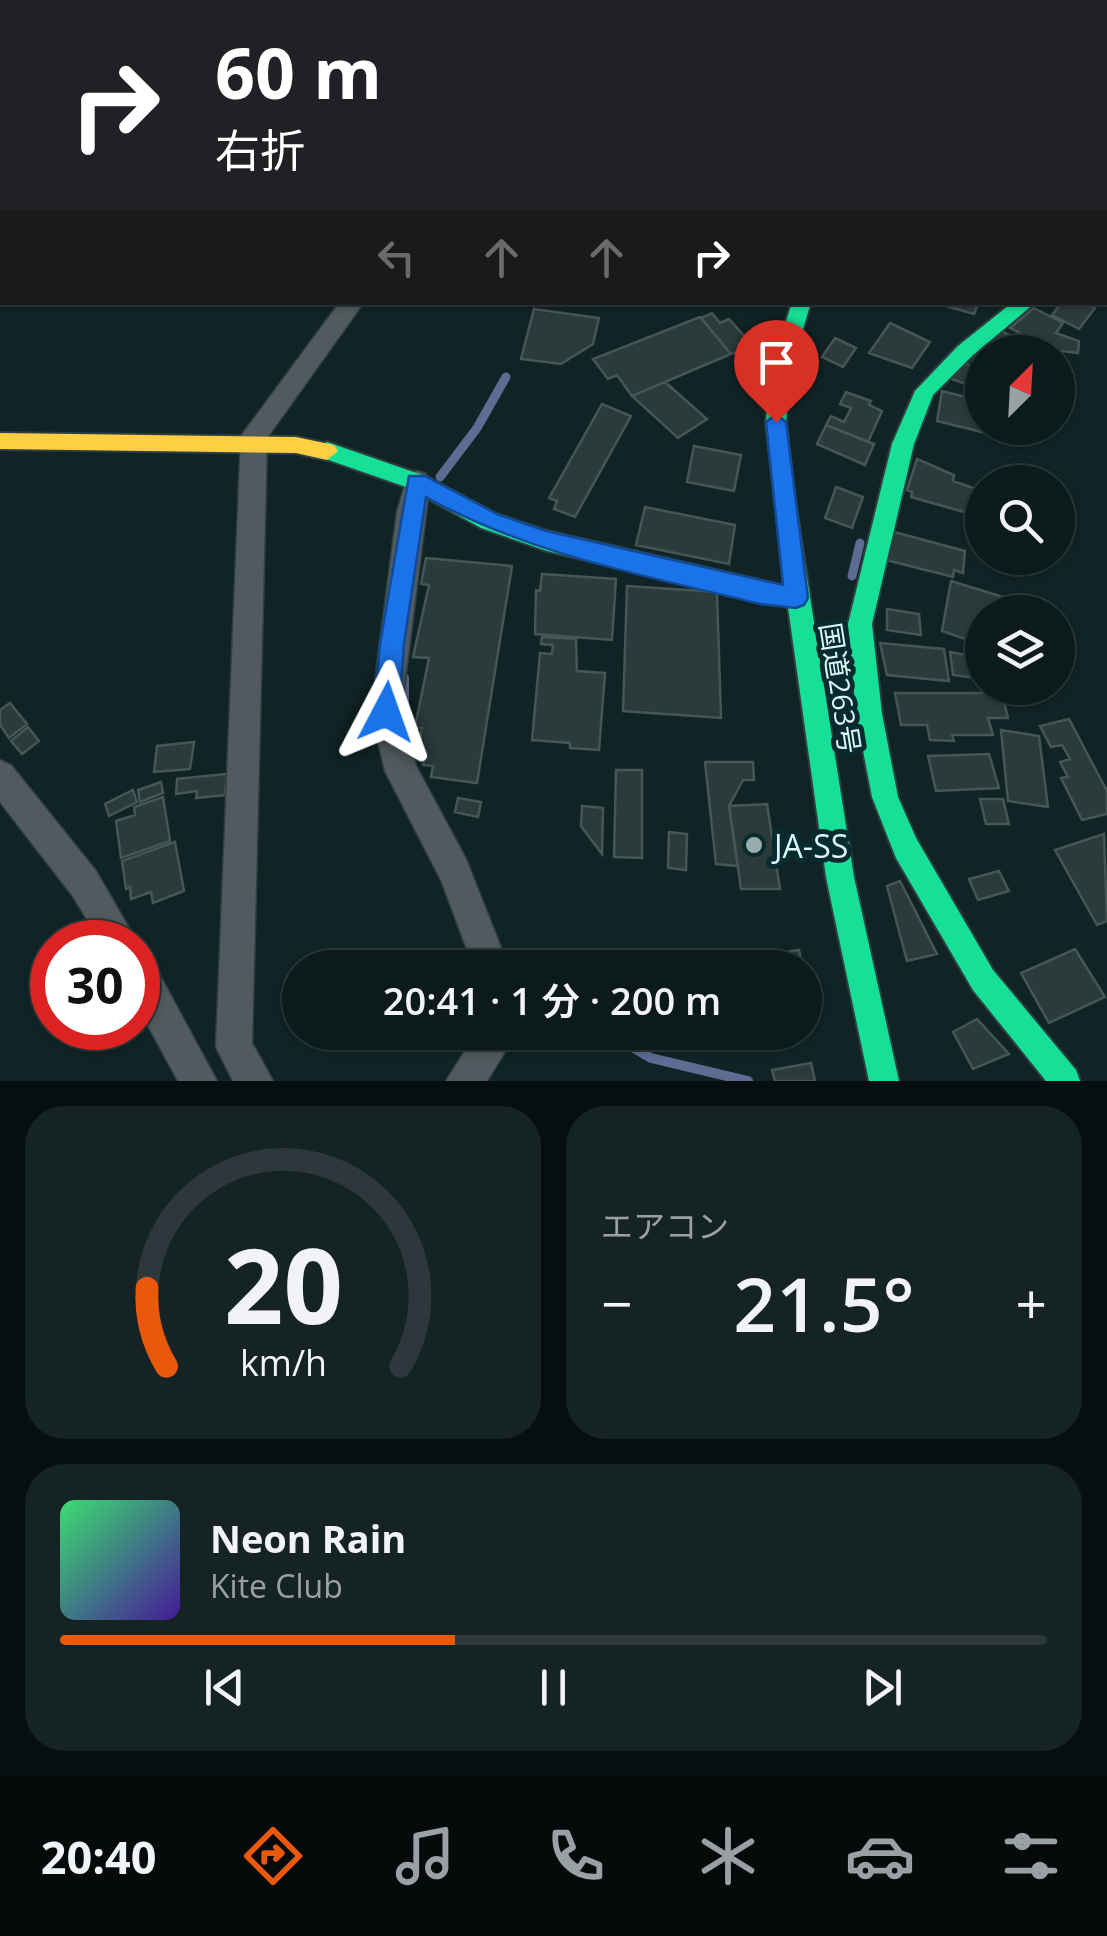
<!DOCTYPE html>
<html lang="ja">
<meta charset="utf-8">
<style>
:root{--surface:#0c1a1c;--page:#152325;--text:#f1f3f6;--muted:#9aa1a3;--line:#2c383b;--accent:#ea580c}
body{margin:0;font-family:"Open Sans","Noto Sans JP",sans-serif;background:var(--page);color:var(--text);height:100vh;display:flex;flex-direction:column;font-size:38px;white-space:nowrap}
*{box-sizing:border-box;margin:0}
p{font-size:32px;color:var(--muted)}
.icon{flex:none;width:55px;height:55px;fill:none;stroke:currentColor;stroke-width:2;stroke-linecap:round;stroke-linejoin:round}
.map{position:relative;height:1081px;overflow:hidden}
.sheet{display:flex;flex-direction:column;gap:25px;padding:25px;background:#070e0f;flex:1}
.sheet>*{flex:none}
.guide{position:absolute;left:0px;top:0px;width:1108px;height:305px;box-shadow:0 2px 8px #0004,0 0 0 2px var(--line);background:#202124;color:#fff;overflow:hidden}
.needle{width:65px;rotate:24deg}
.tools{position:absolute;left:965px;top:335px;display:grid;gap:20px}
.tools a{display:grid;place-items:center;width:110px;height:110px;border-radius:50%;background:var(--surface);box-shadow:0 2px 8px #0004,0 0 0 2px var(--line);font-size:50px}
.speed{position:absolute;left:30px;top:920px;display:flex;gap:20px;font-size:50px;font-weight:700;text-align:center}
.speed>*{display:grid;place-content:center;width:130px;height:130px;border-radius:50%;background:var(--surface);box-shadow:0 2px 8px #0004,0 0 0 2px var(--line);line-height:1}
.speed .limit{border:15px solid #d22;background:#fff;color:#111}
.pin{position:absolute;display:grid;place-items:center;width:85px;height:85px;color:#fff;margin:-102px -42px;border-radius:50% 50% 50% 0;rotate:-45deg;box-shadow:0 0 10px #0007}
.pin .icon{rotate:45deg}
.me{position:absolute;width:110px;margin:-55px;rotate:4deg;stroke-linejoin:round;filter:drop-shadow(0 0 8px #0008)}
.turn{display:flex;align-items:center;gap:35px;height:210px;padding:0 50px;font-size:45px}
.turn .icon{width:130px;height:130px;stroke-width:2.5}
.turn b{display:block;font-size:70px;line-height:85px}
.lanes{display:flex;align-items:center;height:95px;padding:0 50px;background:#0003;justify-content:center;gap:50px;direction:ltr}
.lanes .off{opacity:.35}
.big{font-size:75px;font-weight:600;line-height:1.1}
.sheet .tile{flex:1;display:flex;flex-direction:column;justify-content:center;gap:15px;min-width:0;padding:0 35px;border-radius:40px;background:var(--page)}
.sheet .dial{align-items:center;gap:0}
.dial svg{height:260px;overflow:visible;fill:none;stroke:var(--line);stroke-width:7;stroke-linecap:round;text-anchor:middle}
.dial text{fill:var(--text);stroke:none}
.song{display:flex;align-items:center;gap:30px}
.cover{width:120px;height:120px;border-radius:15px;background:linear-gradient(135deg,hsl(140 70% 55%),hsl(260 70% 35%))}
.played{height:10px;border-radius:5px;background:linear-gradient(90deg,var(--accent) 40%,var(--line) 40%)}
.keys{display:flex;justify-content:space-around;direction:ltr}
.heat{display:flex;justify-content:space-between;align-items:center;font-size:55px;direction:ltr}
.sheet .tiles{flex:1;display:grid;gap:25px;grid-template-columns:1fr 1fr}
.tile:last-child{grid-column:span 2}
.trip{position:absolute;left:282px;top:950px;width:540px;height:100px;border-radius:50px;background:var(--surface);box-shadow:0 2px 8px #0004,0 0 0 2px var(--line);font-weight:600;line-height:100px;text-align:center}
.dock{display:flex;height:160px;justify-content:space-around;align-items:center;background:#050a0b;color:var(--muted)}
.dock .icon{width:70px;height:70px}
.dock .active{color:var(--accent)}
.dock b{font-size:45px;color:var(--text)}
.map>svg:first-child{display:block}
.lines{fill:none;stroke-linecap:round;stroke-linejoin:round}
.stream-far1{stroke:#5d6c93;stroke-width:9}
.stream{stroke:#5d6c93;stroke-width:10}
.building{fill:#2a3b39;stroke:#465654;stroke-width:2.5}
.street-casing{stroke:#2f3f41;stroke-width:3}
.fast-casing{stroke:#2f3f41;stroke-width:4}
.slow-casing{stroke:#2f3f41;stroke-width:4}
.street{fill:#515a5e;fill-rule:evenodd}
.fast{fill:#16e098;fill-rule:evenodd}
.slow{fill:#ffcf43;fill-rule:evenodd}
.route{fill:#1a73e8;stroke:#114b97;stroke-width:2.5}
.poi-dot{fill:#97acae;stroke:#072b2e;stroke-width:4}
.labels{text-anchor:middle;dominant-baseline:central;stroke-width:10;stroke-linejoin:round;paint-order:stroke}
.street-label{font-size:28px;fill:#dff6f8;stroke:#072b2e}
.near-poi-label{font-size:32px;fill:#dff6f8;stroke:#072b2e;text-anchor:start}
</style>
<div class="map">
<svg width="1107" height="1081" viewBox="0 0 1107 1081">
<rect width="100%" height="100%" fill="#102325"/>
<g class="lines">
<path class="stream-far1" d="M 440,477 L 477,428 L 506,377
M 852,576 L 860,543"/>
<path class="stream" d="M 404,678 L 404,732
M 607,1032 L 651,1058 L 748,1081"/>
</g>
<path class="building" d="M 932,302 L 979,302 L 974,314 Z
M 1062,302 L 1083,302 L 1095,308 L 1079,329 L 1052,315 Z
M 1034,308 L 1063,323 L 1056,333 L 1079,341 L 1078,353 L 1054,350 L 1010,328 Z
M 534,309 L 599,318 L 593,344 L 561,364 L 521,359 Z
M 712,313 L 720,323 L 729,319 L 753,346 L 731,354 L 701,318 Z
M 700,317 L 731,354 L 632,396 L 617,375 L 608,379 L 593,359 Z
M 890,323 L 930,342 L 912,368 L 869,353 Z
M 1001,331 L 1025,342 L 1022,347 L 1034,352 L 994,352 L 983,347 Z
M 835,338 L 856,348 L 843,367 L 822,357 Z
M 962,361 L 982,372 L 982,390 L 949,378 Z
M 665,382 L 707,419 L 678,438 L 632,396 Z
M 942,391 L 982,401 L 986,433 L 937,421 Z
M 846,392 L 871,401 L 869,405 L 882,411 L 868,442 L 826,425 L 831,416 L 844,422 L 851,408 L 840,404 Z
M 602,404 L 631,416 L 575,517 L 554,509 L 557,501 L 549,498 Z
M 826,425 L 874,444 L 865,465 L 817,444 Z
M 694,446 L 741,455 L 734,491 L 687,482 Z
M 917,459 L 954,475 L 953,481 L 982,491 L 977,511 L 972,509 L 971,514 L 911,497 L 912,492 L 907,490 Z
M 836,487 L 863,497 L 852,528 L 825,518 Z
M 645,507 L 735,525 L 729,564 L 636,545 Z
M 887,530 L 965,551 L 963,573 L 954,570 L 953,577 L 882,559 Z
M 426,558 L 512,566 L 477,783 L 431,777 L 433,766 L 423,765 L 425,752 L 418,751 L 422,728 L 415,727 L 429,658 L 413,657 L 429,585 L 421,584 Z
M 542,574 L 616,579 L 612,640 L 535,634 L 536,590 L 540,591 Z
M 951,581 L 1003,597 L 1001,611 L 982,612 L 982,645 L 942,631 Z
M 627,586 L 717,592 L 721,718 L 623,711 Z
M 887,609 L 919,614 L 921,635 L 887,630 Z
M 542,637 L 576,639 L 577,671 L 605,673 L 599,750 L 570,748 L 570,743 L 532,740 L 540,653 L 552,654 L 553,645 L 541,644 Z
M 880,643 L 944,649 L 949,681 L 887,675 Z
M 950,652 L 982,658 L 982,679 L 953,675 Z
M 895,693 L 1002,693 L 1008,718 L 988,718 L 993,735 L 952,735 L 954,741 L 930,740 L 927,725 L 901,725 Z
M 10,703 L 27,724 L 9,738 L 0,725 L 0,710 Z
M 1069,719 L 1107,791 L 1107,814 L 1082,820 L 1061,778 L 1068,777 L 1060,762 L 1070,759 L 1062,745 L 1051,747 L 1040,726 Z
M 28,727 L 39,741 L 22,754 L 11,741 Z
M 1001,730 L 1039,736 L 1048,807 L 1008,801 Z
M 194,742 L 190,769 L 154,772 L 157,746 Z
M 989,754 L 999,788 L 936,791 L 928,756 Z
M 705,762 L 753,762 L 754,780 L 743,780 L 729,806 L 738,866 L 716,864 Z
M 616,770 L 642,770 L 642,858 L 614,857 Z
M 227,774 L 225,795 L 196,798 L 197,791 L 176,794 L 177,779 Z
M 161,782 L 163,793 L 140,802 L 138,790 Z
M 133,790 L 137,802 L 109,816 L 105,804 Z
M 163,797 L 170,841 L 121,858 L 116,821 L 135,815 L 134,807 Z
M 458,798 L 481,802 L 478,817 L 455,812 Z
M 980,799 L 1003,799 L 1009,824 L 986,824 Z
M 767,804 L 780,889 L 741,889 L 729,806 Z
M 582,806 L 603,808 L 602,854 L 581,826 Z
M 669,832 L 687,834 L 686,870 L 668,868 Z
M 1104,834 L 1107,921 L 1097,925 L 1055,850 Z
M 175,842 L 184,891 L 153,903 L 151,892 L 131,899 L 130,887 L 126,889 L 122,861 Z
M 999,871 L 1009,891 L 978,900 L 969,879 Z
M 900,881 L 937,954 L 907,961 L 887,886 Z
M 1075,949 L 1105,997 L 1049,1023 L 1021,973 Z
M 799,950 L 803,968 L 761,968 L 758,956 Z
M 977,1019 L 1009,1054 L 973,1069 L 953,1032 Z
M 811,1063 L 815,1081 L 775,1081 L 772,1070 Z"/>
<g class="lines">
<g class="street-casing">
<path id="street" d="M 580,0 L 607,0 L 609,2 L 582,2 Z
M 1042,0 L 1060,0 L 1062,2 L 1044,2 Z
M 1105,123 L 1107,123 L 1107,135 L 1105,135 Z
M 0,197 L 2,198 L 2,212 L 0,212 Z
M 340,302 L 364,302 L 267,438 L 252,1043 L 273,1081 L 233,1081 L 216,1047 L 241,436 Z
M 417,471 L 426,474 L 430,482 L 401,712 L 416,766 L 466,859 L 509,968 L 474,968 L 441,880 L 385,771 L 371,712 L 397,512 L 408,474 Z
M 0,760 L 11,765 L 96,871 L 137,942 L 101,942 L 72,895 L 0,802 Z
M 138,954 L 151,959 L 217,1081 L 178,1081 L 138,1007 Z
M 477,1032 L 517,1032 L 487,1081 L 446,1081 Z"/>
</g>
<g class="fast-casing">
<path id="fast" d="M 888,0 L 902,0 L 902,2 L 888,2 Z
M 792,302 L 811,302 L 790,373 L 786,422 L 794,495 L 854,877 L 899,1081 L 869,1081 L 826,877 L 788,607 L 547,551 L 481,528 L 409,488 L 320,457 L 316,451 L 327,442 L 425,476 L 496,514 L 547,531 L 785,586 L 766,422 L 770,373 Z
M 1013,302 L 1036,302 L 972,356 L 933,395 L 914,444 L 872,624 L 882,714 L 898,797 L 916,838 L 993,970 L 1076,1070 L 1080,1081 L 1046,1081 L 973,990 L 896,858 L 872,797 L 856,714 L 848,624 L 892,444 L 915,391 L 958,346 Z"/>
</g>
<g class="slow-casing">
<path id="slow" d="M 0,433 L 296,437 L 334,445 L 338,451 L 327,460 L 296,453 L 0,449 Z"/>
</g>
<use href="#street" class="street"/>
<use href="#fast" class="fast"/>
<use href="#slow" class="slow"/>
</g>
<path class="route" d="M 776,414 L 786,422 L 808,598 L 804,605 L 796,608 L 760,604 C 644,575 531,555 426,497 L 404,644 L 399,712 L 395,721 L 386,724 L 378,721 L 374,712 L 380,644 L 409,476 L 425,476 L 497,514 L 546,531 L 783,585 L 766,422 Z"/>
<circle class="poi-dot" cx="754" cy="845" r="10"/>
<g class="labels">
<g class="street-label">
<text transform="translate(841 688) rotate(81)">国道263号</text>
</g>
<g class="near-poi-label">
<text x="774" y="845">JA-SS</text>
</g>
</g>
</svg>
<div class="tools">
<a><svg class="needle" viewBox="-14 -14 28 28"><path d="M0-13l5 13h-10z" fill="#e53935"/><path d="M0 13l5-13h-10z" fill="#9aa1a3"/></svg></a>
<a><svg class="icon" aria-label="search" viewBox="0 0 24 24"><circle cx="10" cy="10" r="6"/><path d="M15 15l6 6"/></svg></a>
<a><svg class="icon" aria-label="layers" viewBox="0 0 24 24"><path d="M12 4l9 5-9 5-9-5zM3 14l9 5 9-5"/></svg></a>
</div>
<div class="speed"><div class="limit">30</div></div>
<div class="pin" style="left:776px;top:422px;background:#d93025"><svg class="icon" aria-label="arrive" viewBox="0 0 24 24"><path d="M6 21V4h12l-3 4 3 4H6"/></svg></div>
<svg class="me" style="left:386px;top:712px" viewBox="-20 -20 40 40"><path d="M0-17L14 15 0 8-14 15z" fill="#1a73e8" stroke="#fff" stroke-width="4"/></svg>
<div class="trip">20:41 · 1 分 · 200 m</div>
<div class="guide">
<div class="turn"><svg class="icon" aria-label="right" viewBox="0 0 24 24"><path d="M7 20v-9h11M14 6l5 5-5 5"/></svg><div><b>60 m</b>右折</div></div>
<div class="lanes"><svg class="icon off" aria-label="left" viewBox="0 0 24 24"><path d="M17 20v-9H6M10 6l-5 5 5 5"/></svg><svg class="icon off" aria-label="ahead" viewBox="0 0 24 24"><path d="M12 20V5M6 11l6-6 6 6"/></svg><svg class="icon off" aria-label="ahead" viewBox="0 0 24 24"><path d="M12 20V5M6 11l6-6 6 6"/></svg><svg class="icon" aria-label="right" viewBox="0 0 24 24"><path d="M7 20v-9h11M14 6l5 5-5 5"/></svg></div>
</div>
</div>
<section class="sheet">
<div class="tiles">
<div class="tile dial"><svg viewBox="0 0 100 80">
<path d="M14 69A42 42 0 1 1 86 69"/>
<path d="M14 69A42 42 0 0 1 8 45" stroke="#ea580c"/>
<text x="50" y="56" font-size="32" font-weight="700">20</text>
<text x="50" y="72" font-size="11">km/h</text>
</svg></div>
<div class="tile"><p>エアコン</p>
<div class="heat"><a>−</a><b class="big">21.5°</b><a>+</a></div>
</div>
<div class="tile">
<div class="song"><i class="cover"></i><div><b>Neon Rain</b><p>Kite Club</p></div></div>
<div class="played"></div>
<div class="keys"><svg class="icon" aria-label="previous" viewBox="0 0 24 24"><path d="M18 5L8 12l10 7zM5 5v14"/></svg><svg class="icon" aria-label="pause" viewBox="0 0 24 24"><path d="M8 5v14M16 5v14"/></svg><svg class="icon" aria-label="next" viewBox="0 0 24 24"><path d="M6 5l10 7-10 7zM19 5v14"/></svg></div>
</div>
</div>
</section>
<nav class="dock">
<b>20:40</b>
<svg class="icon active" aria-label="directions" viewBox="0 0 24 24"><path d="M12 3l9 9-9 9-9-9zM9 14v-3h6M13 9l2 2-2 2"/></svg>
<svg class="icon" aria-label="music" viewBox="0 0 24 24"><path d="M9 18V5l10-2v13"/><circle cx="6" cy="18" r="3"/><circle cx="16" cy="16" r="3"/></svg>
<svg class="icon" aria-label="phone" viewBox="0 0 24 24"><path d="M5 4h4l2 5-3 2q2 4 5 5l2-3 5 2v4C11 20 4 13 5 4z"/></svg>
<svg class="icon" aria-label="climate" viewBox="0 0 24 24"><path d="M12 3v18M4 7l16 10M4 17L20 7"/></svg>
<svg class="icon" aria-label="car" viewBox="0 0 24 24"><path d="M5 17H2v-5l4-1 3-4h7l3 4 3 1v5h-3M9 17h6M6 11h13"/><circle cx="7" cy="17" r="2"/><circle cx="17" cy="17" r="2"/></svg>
<svg class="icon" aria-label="filters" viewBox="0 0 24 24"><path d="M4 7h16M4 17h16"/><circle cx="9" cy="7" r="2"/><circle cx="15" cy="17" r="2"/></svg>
</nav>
